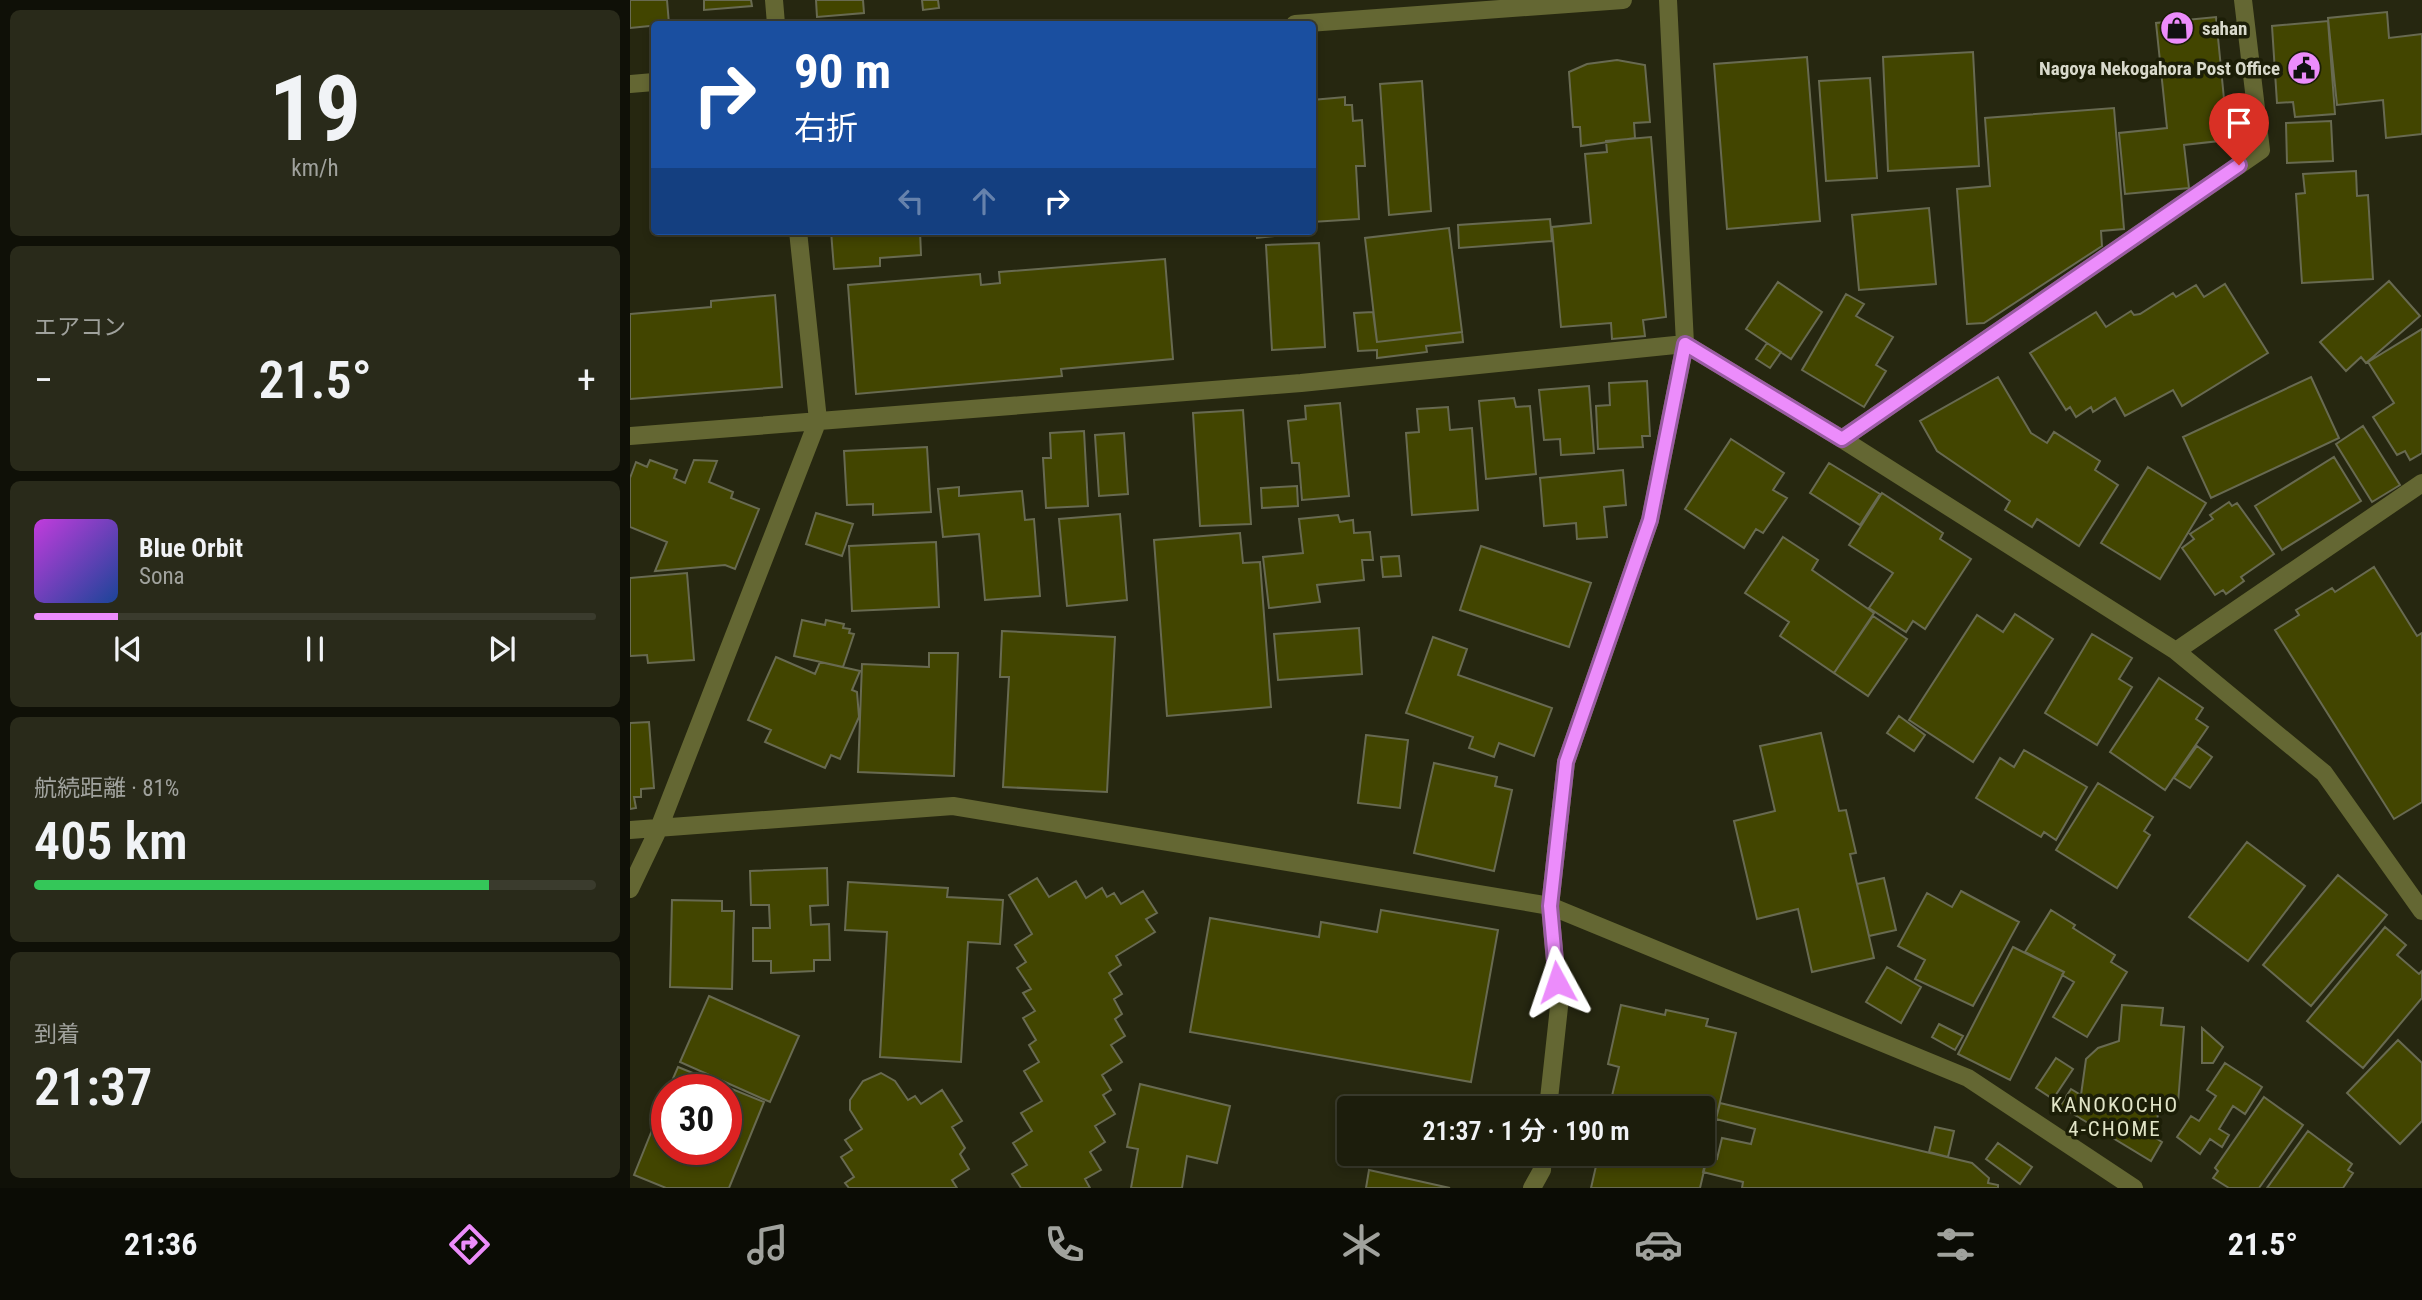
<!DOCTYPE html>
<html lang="ja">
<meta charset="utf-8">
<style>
:root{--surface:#1c1d0c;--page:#292a1a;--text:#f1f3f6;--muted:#a0a29d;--line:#3a3b2d;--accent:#ec8cfb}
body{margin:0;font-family:"Roboto Condensed","Noto Sans JP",sans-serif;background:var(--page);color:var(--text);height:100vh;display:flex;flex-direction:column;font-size:26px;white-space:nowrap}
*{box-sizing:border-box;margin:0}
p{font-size:23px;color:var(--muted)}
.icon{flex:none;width:38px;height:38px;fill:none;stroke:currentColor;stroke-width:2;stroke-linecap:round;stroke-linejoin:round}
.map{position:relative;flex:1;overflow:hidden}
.details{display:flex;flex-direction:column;gap:10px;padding:10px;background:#0f1007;width:630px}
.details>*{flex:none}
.banner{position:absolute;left:21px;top:21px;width:665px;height:214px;border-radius:7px;box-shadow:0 4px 10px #0003,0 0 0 2px var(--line);background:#1a4fa0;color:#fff;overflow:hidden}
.speed{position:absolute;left:21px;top:1074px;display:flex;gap:14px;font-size:35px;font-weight:700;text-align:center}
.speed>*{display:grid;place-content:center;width:91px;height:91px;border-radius:50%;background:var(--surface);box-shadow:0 4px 10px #0003,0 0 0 2px var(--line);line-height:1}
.speed .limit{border:10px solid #d22;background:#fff;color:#111}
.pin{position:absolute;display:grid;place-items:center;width:60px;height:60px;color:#fff;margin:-72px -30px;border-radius:50% 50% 50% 0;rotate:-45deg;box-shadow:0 0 7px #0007}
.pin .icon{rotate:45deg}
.me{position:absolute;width:77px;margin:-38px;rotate:355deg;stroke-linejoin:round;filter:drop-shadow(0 0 5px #0008)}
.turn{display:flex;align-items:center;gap:24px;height:147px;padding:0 28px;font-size:32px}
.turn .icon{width:91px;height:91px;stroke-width:2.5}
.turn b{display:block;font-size:49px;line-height:60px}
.lanes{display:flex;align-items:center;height:66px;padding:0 28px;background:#0003;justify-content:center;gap:35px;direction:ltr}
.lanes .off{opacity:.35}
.big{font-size:52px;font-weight:600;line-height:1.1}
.details .widget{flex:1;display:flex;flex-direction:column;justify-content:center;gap:10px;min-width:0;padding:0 24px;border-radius:10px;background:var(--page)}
.details .dial{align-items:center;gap:0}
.dial b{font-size:91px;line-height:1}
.song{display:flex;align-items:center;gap:21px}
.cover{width:84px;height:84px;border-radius:10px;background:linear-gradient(135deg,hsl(290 70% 55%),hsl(220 70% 35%))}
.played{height:7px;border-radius:4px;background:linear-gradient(90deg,var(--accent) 15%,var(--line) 15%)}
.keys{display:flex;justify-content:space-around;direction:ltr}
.heat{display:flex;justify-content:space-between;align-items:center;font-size:38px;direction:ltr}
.charge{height:10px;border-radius:5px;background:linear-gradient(90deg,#34c759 81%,var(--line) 0)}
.trip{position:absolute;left:707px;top:1096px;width:378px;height:70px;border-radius:7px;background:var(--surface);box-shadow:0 4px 10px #0003,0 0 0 2px var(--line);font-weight:600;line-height:70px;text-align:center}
.dock{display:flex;height:112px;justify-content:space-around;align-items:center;background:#0b0c05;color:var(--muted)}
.dock .icon{width:49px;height:49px}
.dock .on{color:var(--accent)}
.dock b{font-size:32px;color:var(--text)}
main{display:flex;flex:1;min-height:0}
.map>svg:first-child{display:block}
.building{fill:#424500;stroke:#686a51;stroke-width:2}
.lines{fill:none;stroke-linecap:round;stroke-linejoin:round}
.minor{stroke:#646733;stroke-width:18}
.route-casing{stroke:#995ba3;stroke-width:18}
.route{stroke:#ec8cfb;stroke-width:12}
.labels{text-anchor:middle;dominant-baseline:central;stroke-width:7;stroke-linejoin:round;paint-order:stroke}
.poi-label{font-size:19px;font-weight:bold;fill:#d9dacc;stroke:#1c1e07;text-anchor:start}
.neighbourhood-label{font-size:21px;letter-spacing:2px;fill:#e1e4c7;stroke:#1c1e07}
</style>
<main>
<section class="details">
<div class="widget dial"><b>19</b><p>km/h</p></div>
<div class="widget"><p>エアコン</p>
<div class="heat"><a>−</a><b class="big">21.5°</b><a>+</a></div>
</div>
<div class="widget">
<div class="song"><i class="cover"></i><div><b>Blue Orbit</b><p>Sona</p></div></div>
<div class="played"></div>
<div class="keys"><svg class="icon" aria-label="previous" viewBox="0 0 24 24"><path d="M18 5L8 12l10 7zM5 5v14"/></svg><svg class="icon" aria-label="pause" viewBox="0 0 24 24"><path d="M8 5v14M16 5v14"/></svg><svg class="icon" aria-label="next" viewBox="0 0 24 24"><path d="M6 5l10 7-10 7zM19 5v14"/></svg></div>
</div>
<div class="widget"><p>航続距離 · 81%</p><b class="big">405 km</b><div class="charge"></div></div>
<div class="widget"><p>到着</p><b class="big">21:37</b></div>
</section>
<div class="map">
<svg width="1792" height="1188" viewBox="0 0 1792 1188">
<rect width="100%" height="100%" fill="#262710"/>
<path class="building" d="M 0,0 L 37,0 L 39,24 L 0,28 Z
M 74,0 L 121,0 L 122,6 L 74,10 Z
M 186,0 L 233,0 L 234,13 L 187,17 Z
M 292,0 L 308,0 L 309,8 L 293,10 Z
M 1757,12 L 1759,38 L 1792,34 L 1792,134 L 1756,138 L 1753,100 L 1707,105 L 1698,18 Z
M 1586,17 L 1598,140 L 1554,145 L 1559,188 L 1495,194 L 1489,133 L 1537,128 L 1526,23 Z
M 1698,21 L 1705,114 L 1665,117 L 1663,102 L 1647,103 L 1642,26 Z
M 1343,52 L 1349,166 L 1258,171 L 1253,57 Z
M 1177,57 L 1190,221 L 1097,229 L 1084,64 Z
M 987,60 L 1015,65 L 1020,122 L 1004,123 L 1005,138 L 951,146 L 950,127 L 943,127 L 939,72 L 957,64 Z
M 1240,78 L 1247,178 L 1196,181 L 1189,81 Z
M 792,81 L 801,211 L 759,215 L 750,84 Z
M 715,97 L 715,105 L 722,105 L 723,121 L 732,120 L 735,166 L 726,166 L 729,219 L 682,222 L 682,100 Z
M 1484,108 L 1494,229 L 1471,231 L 1472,246 L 1354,323 L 1337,324 L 1327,189 L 1360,186 L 1355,118 Z
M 1701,121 L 1703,161 L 1657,163 L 1656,123 Z
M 1021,137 L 1036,317 L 1013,320 L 1015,336 L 982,339 L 981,323 L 931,327 L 922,227 L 961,223 L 955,154 L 977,152 L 976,141 Z
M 1726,171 L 1727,196 L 1738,195 L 1743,279 L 1672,283 L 1666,194 L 1675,193 L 1673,174 Z
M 1299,208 L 1306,284 L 1229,290 L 1222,215 Z
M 920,219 L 922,241 L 829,248 L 828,225 Z
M 819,228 L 832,332 L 747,342 L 735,238 Z
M 201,231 L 290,231 L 291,255 L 250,258 L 250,266 L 204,269 Z
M 541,231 L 588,231 L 588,233 L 542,236 Z
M 627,231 L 653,231 L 653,235 L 627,238 Z
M 689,243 L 695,347 L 642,350 L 636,245 Z
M 535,259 L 543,359 L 431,369 L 432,376 L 226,394 L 218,285 L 350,274 L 351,285 L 370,283 L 369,272 Z
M 1759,281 L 1790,316 L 1736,363 L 1731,357 L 1716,371 L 1690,342 Z
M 1148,282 L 1192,312 L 1161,359 L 1116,329 Z
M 1595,284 L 1638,353 L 1552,406 L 1543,390 L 1495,416 L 1485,398 L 1463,412 L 1461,407 L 1446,417 L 1440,407 L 1436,410 L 1400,353 L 1466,312 L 1476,327 L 1501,311 L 1504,315 L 1510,314 L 1543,293 L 1546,297 L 1566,285 L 1574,297 Z
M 1216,294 L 1234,304 L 1226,316 L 1263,337 L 1246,365 L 1256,371 L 1234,407 L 1172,370 Z
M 145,295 L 152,387 L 0,399 L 0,314 L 81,307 L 81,301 Z
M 743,312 L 747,342 L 832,332 L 833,342 L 796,346 L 797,352 L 747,358 L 747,350 L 728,351 L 724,313 Z
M 1792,329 L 1792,453 L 1780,460 L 1775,451 L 1767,455 L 1743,417 L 1764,403 L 1738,362 Z
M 1137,343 L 1151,352 L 1140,368 L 1126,359 Z
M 1368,377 L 1401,433 L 1417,443 L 1424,432 L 1470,461 L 1465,470 L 1488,485 L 1449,546 L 1407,519 L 1402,527 L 1375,510 L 1380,501 L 1307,451 L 1290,421 Z
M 1681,377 L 1709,438 L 1581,498 L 1553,437 Z
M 1017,381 L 1020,436 L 1012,436 L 1013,447 L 968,449 L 966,406 L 980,405 L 979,383 Z
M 959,386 L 964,453 L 931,455 L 930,439 L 914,440 L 909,390 Z
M 884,398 L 886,407 L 900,406 L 906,474 L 856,479 L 849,401 Z
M 710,403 L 719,496 L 672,500 L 669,463 L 662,463 L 658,421 L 676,419 L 675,406 Z
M 818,407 L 820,430 L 842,428 L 848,510 L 782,515 L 776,433 L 789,432 L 787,409 Z
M 613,410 L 621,524 L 570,526 L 563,413 Z
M 1733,426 L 1770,485 L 1742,502 L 1706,444 Z
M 454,431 L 458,506 L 416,508 L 413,458 L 421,458 L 420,433 Z
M 494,433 L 498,494 L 469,496 L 465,435 Z
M 1101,439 L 1154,473 L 1143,490 L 1157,498 L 1133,533 L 1126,529 L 1114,548 L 1055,509 Z
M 297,447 L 301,512 L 243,515 L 243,504 L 217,505 L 214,451 Z
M 1704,457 L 1731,501 L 1652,550 L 1625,506 Z
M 20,460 L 47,470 L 44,478 L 55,483 L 64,460 L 87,461 L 79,482 L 103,492 L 101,498 L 129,509 L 105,569 L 95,565 L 25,571 L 37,542 L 0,527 L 0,478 L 6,462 L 17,467 Z
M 1199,463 L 1250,494 L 1230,525 L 1180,493 Z
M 1518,467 L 1576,503 L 1530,579 L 1471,543 Z
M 993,470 L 996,505 L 974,507 L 977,537 L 947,539 L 946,523 L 914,526 L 910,478 Z
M 667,486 L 668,506 L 632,508 L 631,488 Z
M 329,487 L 329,496 L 392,491 L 395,520 L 404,519 L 410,596 L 355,600 L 349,534 L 313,537 L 308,489 Z
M 1252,493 L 1313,533 L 1310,539 L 1341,559 L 1295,629 L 1283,621 L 1276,632 L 1239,608 L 1263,573 L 1219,545 Z
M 1599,502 L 1602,506 L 1607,503 L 1644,554 L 1611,577 L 1614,581 L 1596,594 L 1593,590 L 1585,595 L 1552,548 L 1564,539 L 1560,534 L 1583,519 L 1580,515 Z
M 186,513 L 223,524 L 212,556 L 176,544 Z
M 490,514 L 497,600 L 437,606 L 429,519 Z
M 708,515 L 710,522 L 723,520 L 724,533 L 740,532 L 743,560 L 732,560 L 734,580 L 687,585 L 690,602 L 639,608 L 633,557 L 673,553 L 669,519 Z
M 610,533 L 613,563 L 630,562 L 641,707 L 537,716 L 524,540 Z
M 1153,537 L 1188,560 L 1182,570 L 1244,613 L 1204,673 L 1150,636 L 1159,622 L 1115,593 Z
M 306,542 L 309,607 L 222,611 L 219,546 Z
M 851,546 L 961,583 L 939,647 L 830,610 Z
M 769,556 L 771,576 L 753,577 L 751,557 Z
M 1744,567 L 1787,636 L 1792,633 L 1792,802 L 1764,819 L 1645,630 L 1669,615 L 1666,610 L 1702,588 L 1705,592 Z
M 57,573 L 64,660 L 18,663 L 17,655 L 0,656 L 0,578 Z
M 1385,614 L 1423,639 L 1343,762 L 1279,720 L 1347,615 L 1373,632 Z
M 1243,616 L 1277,639 L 1238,696 L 1204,673 Z
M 172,620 L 195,625 L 196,620 L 214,624 L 213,628 L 220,629 L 219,633 L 224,634 L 213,667 L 164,656 Z
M 729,628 L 732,674 L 648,680 L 644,634 Z
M 372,631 L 485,637 L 477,792 L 373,787 L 379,677 L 370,677 Z
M 1462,634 L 1502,658 L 1489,679 L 1502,687 L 1467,745 L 1415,713 Z
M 803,637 L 837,649 L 828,675 L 922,708 L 904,756 L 869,743 L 864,757 L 839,748 L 843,737 L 776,713 Z
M 299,653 L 328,653 L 324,776 L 228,772 L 232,664 L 299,667 Z
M 146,657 L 185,674 L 190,662 L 230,671 L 222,690 L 227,692 L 229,717 L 210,759 L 201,755 L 195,768 L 135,742 L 141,730 L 118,720 Z
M 1529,678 L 1573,708 L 1566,719 L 1578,727 L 1535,790 L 1480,752 Z
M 1269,716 L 1295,735 L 1284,751 L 1257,733 Z
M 19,722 L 24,788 L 11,789 L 11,797 L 4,797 L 6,808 L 0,809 L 0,723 Z
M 1191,733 L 1209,811 L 1216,810 L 1226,853 L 1220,854 L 1244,958 L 1182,972 L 1168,909 L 1127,919 L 1104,821 L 1145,811 L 1130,746 Z
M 736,735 L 778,740 L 770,808 L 728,803 Z
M 1567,746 L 1582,757 L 1560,788 L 1544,778 Z
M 1394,750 L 1457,787 L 1426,840 L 1414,832 L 1411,837 L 1346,798 L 1370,758 L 1384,767 Z
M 804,763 L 867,777 L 865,786 L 882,790 L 864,871 L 784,853 Z
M 1468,783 L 1523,817 L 1514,831 L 1520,835 L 1487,888 L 1426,850 Z
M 1617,842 L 1675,886 L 1618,961 L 1559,917 Z
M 197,868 L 198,905 L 180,906 L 181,925 L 199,924 L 200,960 L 184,960 L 184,971 L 141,973 L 141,961 L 123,961 L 123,928 L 140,928 L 139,905 L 121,905 L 120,871 Z
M 1708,875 L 1757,915 L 1681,1006 L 1633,965 Z
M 407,878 L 419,897 L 446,881 L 456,898 L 472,888 L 477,897 L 484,893 L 491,904 L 513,891 L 527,913 L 516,919 L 525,932 L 486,956 L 491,965 L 479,973 L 492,994 L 484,999 L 492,1014 L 485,1019 L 495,1036 L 481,1045 L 492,1062 L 472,1075 L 481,1090 L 473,1095 L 485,1114 L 465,1126 L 475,1142 L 460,1152 L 471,1170 L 455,1179 L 460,1188 L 391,1188 L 382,1174 L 397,1165 L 383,1143 L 402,1131 L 391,1113 L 412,1101 L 394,1071 L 409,1062 L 399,1045 L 406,1040 L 393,1018 L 405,1011 L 393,993 L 401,989 L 387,968 L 396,962 L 385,945 L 402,934 L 379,895 Z
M 1254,878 L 1266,930 L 1239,936 L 1227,884 Z
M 218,882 L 318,888 L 317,897 L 373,900 L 370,944 L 338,942 L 331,1062 L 250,1057 L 257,932 L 215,930 Z
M 1331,891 L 1389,922 L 1343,1006 L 1285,979 L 1295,960 L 1268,946 L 1297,893 L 1322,907 Z
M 42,900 L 92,901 L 92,911 L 104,911 L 102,989 L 40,987 Z
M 751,910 L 868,930 L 841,1082 L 560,1032 L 580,918 L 689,937 L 691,922 L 747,932 Z
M 1421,910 L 1445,925 L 1443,928 L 1485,955 L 1481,962 L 1497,972 L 1457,1037 L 1423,1017 L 1444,982 L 1432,975 L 1434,972 L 1395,952 Z
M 1755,927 L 1776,945 L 1767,955 L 1789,974 L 1792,971 L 1792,998 L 1733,1068 L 1677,1021 Z
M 1383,947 L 1434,972 L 1380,1080 L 1328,1054 Z
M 1257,967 L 1291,987 L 1271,1023 L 1236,1002 Z
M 79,996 L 169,1036 L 140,1102 L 50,1062 Z
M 991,1005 L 1035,1015 L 1036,1010 L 1078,1019 L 1076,1026 L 1106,1033 L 1070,1188 L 961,1188 L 969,1153 L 1073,1153 L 1073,1108 L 979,1108 L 989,1067 L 978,1064 Z
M 1492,1005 L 1533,1008 L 1531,1025 L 1554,1027 L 1548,1103 L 1529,1101 L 1527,1123 L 1498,1121 L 1532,1142 L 1521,1161 L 1430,1106 L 1441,1089 L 1451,1095 L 1456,1059 L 1468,1048 L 1489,1041 Z
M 1309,1024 L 1333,1036 L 1325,1050 L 1302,1037 Z
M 1572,1028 L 1593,1047 L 1583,1063 L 1572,1063 Z
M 1768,1040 L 1792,1063 L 1792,1121 L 1770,1144 L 1717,1093 Z
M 1426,1058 L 1443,1069 L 1423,1099 L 1406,1088 Z
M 1595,1063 L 1632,1087 L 1615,1114 L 1603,1106 L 1589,1129 L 1599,1135 L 1592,1147 L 1580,1139 L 1570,1154 L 1547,1137 L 1561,1116 L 1569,1121 L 1586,1096 L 1577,1090 Z
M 48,1067 L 134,1102 L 99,1188 L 36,1188 L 4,1175 L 37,1093 L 37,1150 L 96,1150 L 96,1090 L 38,1090 Z
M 251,1073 L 265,1081 L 278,1100 L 285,1096 L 291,1104 L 312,1090 L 332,1121 L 322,1127 L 335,1148 L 330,1154 L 339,1169 L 322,1180 L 327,1188 L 219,1188 L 215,1183 L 224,1177 L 211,1157 L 222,1150 L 215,1140 L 232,1129 L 220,1110 L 220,1100 L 233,1081 Z
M 510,1084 L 600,1106 L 587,1163 L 557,1156 L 552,1188 L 501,1188 L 508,1149 L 497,1147 Z
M 1634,1097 L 1673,1125 L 1629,1188 L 1599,1188 L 1583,1178 L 1588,1171 L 1585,1168 Z
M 1090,1103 L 1342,1163 L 1359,1178 L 1358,1183 L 1368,1185 L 1368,1188 L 1112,1188 L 1113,1182 L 1073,1172 L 1077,1156 L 1087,1159 L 1092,1138 L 1121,1144 L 1125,1129 L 1086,1119 Z
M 1305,1127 L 1324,1131 L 1318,1157 L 1299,1152 Z
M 1678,1131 L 1722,1164 L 1718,1170 L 1723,1173 L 1713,1188 L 1637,1188 Z
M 1368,1143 L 1402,1167 L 1390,1184 L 1356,1159 Z
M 739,1170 L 820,1188 L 736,1188 Z"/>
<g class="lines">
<path class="minor" d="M 144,0 L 146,24
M 665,24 L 993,0
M 0,84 L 24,82
M 0,436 L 671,383 L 1055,344 L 1212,439 L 1546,651 L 1694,773 L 1792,911
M 1212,439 L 1631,150 L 1613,0
M 1546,651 L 1792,483
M 0,830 L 323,806 L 920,906 L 1338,1078 L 1504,1188
M 0,889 L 29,828 L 188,420 L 168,231
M 918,1108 L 929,1007 L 920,906 L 936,762 L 1020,520 L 1055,344 L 1038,0
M 902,1188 L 912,1170 L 913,1153"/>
</g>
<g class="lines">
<g class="route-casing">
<path id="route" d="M 927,982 L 920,906 L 936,762 L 1020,520 L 1055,344 L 1212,439 L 1609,165"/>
</g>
<use href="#route" class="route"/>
</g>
<defs>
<g id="shop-disc" transform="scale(1.75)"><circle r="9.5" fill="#ec8cfb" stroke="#1c1e07"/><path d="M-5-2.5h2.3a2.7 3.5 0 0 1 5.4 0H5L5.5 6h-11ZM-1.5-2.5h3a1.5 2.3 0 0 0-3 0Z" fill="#111"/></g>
<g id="civic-disc" transform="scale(1.75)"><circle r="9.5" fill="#ec8cfb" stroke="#1c1e07"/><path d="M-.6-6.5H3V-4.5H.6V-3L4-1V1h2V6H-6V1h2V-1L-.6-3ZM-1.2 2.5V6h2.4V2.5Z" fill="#111"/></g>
</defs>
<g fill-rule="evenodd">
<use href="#shop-disc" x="1547" y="28"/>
<use href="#civic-disc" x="1674" y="68"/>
</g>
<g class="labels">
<g class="poi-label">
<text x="1572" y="28">sahan</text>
<text x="1650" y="68" text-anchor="end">Nagoya Nekogahora Post Office</text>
</g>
<g class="neighbourhood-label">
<text x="1485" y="1105">KANOKOCHO<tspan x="1485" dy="24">4-CHOME</tspan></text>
</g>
</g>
</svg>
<div class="speed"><div class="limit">30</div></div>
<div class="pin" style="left:1609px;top:165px;background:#d93025"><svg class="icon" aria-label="arrive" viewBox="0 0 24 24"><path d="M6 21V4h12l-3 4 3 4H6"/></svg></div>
<svg class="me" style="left:927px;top:982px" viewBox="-20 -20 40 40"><path d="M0-17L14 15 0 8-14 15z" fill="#ec8cfb" stroke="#fff" stroke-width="4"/></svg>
<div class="trip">21:37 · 1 分 · 190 m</div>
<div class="banner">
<div class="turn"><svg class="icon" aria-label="right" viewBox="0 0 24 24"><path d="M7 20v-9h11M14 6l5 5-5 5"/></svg><div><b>90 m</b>右折</div></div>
<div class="lanes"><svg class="icon off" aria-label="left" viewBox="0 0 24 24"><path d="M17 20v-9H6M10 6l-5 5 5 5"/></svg><svg class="icon off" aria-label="ahead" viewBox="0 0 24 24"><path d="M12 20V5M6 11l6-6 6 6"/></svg><svg class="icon" aria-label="right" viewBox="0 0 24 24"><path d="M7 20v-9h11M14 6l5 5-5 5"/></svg></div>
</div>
</div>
</main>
<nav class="dock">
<b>21:36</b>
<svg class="icon on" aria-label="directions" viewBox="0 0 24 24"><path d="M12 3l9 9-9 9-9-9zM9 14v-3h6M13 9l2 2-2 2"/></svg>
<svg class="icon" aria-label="music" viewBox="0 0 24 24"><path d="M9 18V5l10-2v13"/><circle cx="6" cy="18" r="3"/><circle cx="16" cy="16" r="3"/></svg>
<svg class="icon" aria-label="phone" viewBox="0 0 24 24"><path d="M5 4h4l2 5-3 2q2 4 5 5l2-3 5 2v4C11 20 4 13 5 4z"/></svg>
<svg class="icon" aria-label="climate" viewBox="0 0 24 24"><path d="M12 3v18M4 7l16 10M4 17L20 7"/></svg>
<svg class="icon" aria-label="car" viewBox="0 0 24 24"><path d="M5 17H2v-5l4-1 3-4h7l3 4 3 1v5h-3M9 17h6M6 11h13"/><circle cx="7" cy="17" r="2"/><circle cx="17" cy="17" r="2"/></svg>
<svg class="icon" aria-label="filters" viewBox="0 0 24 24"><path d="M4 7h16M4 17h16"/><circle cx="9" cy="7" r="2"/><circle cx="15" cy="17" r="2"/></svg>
<b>21.5°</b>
</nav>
